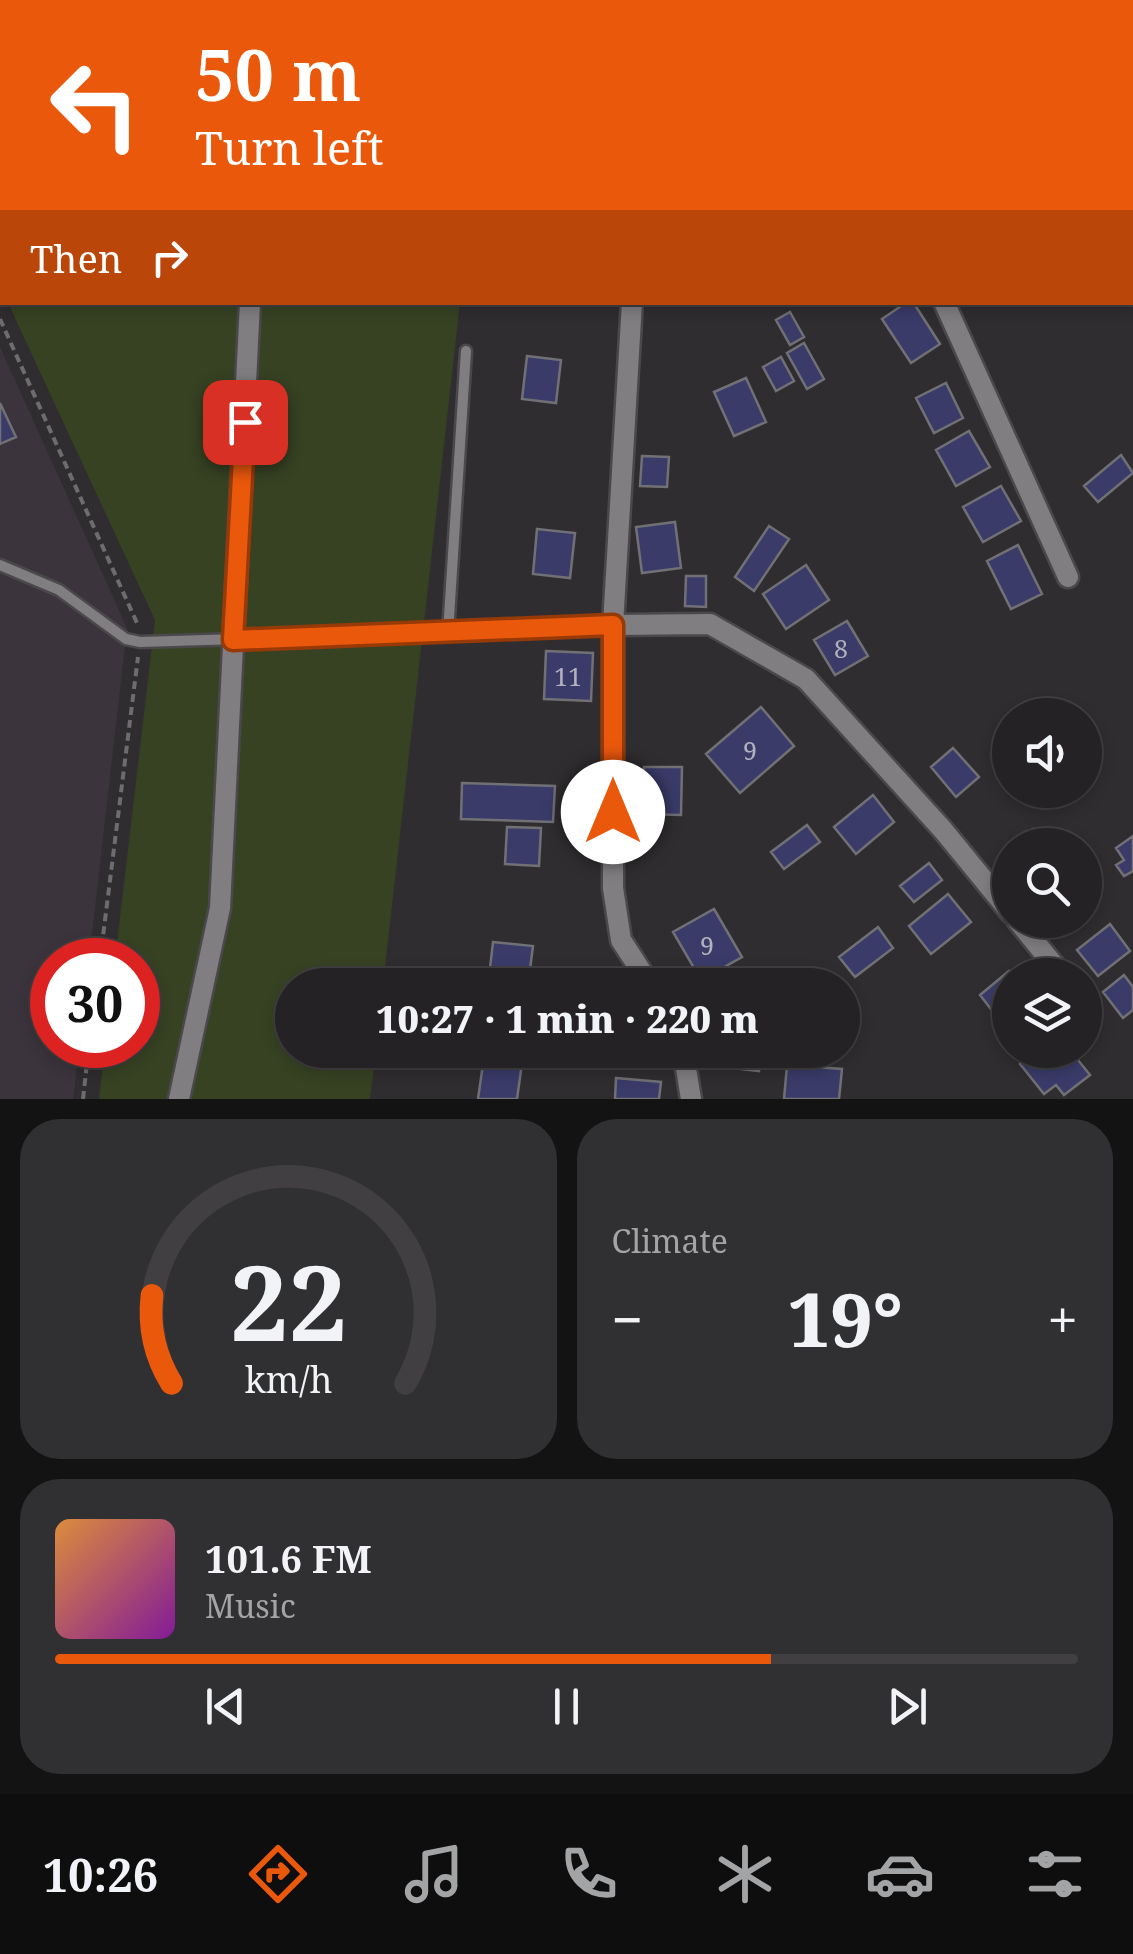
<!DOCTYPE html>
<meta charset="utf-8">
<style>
:root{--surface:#242224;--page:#302f31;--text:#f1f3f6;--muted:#a3a4a6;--line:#413f41;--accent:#ea580c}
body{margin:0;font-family:"Noto Serif",serif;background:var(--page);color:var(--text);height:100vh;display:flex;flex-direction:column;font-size:38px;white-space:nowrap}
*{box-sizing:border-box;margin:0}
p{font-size:32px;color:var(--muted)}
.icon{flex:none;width:55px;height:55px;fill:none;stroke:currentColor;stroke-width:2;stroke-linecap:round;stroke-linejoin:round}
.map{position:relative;height:1099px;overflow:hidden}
.side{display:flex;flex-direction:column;gap:20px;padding:20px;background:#141314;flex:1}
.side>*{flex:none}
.top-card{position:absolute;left:0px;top:0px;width:1135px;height:305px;box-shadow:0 5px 15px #0003,0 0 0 2px var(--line);background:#ea580c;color:#fff;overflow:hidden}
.tools{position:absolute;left:992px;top:698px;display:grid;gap:20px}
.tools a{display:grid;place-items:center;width:110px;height:110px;border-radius:50%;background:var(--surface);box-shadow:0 5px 15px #0003,0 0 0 2px var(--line);font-size:50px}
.speed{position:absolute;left:30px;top:938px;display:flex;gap:20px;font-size:50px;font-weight:700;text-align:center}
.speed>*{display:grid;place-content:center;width:130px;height:130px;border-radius:50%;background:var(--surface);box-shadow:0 5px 15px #0003,0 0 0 2px var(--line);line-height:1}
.speed .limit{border:15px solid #d22;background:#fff;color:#111}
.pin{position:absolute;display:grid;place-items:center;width:85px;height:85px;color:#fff;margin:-42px;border-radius:20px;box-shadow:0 5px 15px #0006}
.me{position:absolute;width:110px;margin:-55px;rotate:0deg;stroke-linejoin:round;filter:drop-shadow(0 0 8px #0008)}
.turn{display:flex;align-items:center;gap:35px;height:210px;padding:0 30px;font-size:45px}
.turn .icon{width:130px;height:130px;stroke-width:2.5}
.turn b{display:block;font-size:70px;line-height:85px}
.then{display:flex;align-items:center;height:95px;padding:0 30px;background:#0003;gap:20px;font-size:38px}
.big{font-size:75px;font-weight:800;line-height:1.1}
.side .card{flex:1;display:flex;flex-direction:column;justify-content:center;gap:15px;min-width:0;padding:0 35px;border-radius:40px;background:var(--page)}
.side .dial{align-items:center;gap:0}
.dial svg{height:260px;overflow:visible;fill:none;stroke:var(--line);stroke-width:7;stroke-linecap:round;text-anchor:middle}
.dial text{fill:var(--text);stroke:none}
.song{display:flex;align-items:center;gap:30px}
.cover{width:120px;height:120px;border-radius:15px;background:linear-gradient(135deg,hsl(30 70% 55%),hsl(290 70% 35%))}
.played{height:10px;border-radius:5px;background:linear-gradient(90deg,var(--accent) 70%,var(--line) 70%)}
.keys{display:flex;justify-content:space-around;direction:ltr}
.heat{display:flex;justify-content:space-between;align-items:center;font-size:55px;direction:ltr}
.side .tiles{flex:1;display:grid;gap:20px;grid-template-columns:1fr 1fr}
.card:last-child{grid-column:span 2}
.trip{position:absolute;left:275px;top:968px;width:585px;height:100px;border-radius:50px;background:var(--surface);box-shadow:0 5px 15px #0003,0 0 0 2px var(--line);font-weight:800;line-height:100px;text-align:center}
.menu{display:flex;height:160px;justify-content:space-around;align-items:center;background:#0e0e0e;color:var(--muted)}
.menu .icon{width:70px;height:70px}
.menu .current{color:var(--accent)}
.menu b{font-size:45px;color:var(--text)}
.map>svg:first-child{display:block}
.built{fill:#3b343c}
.green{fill:#374223}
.building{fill:#3a3b69;stroke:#707075;stroke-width:2.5}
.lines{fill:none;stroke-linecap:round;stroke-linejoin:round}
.lane-casing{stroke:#4a484a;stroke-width:15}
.street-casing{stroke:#4a484a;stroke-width:25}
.path{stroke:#6f6c6f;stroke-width:4;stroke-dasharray:8 5;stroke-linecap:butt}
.lane{stroke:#817e82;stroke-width:10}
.street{stroke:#817e82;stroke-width:20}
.route-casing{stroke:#983908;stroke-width:25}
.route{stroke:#ea580c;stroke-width:18}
.labels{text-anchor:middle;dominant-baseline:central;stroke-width:10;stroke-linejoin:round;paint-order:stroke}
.number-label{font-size:25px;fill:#b2b1be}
</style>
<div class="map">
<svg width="1133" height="1099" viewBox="0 0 1133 1099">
<rect width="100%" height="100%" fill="#302d30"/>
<path class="built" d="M 0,347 L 127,628 L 89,960 L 52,960 L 52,1045 L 79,1045 L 73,1099 L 0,1099 Z"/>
<path class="green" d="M 177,0 L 496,0 L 175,2 Z
M 0,95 L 2,95 L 2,291 L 0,285 Z
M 8,303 L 460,303 L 383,985 L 292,985 L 292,1050 L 376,1050 L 370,1099 L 99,1099 L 105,1045 L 138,1045 L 138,960 L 115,960 L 155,620 Z"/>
<path class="building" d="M 61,0 L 135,0 L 129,2 Z
M 907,302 L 913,302 L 940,344 L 911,363 L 882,319 Z
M 790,312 L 804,337 L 790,345 L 776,320 Z
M 804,343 L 824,379 L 807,389 L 787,353 Z
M 527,356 L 561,360 L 556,403 L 522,399 Z
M 781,357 L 794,381 L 776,391 L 763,367 Z
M 746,378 L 766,422 L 734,436 L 714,392 Z
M 946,383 L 963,418 L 934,433 L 916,398 Z
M 0,403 L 16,437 L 0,444 Z
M 969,431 L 990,467 L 956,486 L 936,450 Z
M 1121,455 L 1133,473 L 1098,502 L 1084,486 Z
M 642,456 L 669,457 L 667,487 L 640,486 Z
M 1001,486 L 1021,521 L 983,542 L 963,507 Z
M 675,522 L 681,568 L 642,573 L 636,527 Z
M 769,526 L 789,539 L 754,591 L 735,577 Z
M 537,529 L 575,533 L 570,578 L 533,574 Z
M 1018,545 L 1042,594 L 1011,609 L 987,561 Z
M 806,565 L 829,600 L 786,629 L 763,594 Z
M 686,576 L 706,576 L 706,607 L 685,606 Z
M 847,621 L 868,656 L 835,675 L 814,640 Z
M 546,651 L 593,653 L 591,701 L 544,699 Z
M 761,707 L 794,746 L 740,793 L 706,754 Z
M 953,748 L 979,777 L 956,797 L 931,767 Z
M 644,767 L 682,767 L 681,815 L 643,814 Z
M 462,783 L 555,786 L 553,822 L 461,819 Z
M 873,795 L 894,822 L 856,854 L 834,827 Z
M 807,825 L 820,842 L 784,869 L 771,852 Z
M 507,827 L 541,828 L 539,866 L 505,864 Z
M 1033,829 L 1047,845 L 1014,845 Z
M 1133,836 L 1133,871 L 1124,876 L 1116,865 L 1124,860 L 1116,848 Z
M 929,863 L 942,880 L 914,902 L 900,886 Z
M 1087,871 L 1096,882 L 1085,891 L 1085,873 Z
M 948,894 L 971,922 L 931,954 L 909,926 Z
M 714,909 L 742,957 L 701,980 L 673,932 Z
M 1110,924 L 1130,951 L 1098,976 L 1077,950 Z
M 878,927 L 893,948 L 855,977 L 839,957 Z
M 493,942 L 533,946 L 528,985 L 488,985 Z
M 1009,971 L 1013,975 L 1010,975 L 1010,1006 L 997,1017 L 980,995 Z
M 1124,975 L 1133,987 L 1133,1010 L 1123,1018 L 1103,992 Z
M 485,1050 L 523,1056 L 517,1099 L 478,1099 Z
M 725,1050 L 761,1050 L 759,1071 L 723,1067 Z
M 1037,1050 L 1070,1050 L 1090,1075 L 1064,1095 L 1056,1085 L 1044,1094 L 1020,1064 Z
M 787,1065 L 842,1069 L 839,1099 L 784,1099 Z
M 616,1078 L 661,1082 L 659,1099 L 615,1099 Z"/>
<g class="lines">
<g class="lane-casing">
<path id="lane" d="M 0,565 L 59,590 L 126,639 L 140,642 L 448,633 L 613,625
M 448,633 L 466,351"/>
</g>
<g class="street-casing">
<path id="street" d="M 360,0 L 363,2
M 238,2 L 238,0
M 527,2 L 527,0
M 824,2 L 824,0
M 632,302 L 613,625 L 710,624 L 806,679 L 943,830 L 1010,912
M 944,302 L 1068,577
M 613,625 L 613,888 L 621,940 L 650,985
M 1017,920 L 1062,975
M 683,1050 L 691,1099
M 179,1099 L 220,908 L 250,302"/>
</g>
<path class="path" d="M 0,319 L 137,623
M 100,960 L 138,657
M 83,1099 L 89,1045"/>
<use href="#lane" class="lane"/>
<use href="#street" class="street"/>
</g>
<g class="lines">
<g class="route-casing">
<path id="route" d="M 245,422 L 233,640 L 613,625 L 613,812"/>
</g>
<use href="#route" class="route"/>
</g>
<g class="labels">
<g class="number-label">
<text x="841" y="648">8</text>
<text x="568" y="676">11</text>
<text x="750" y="750">9</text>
<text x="707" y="945">9</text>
</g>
</g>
</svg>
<div class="tools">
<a><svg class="icon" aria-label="sound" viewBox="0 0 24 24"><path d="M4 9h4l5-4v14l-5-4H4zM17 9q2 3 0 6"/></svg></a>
<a><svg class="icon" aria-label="search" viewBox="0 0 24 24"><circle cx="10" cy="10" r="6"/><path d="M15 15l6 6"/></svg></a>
<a><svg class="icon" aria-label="layers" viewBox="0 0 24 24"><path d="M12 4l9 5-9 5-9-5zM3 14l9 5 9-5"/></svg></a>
</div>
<div class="speed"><div class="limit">30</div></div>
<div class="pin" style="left:245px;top:422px;background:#d93025"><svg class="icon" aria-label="arrive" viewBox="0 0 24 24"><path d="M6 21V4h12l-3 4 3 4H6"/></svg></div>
<svg class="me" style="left:613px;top:812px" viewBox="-20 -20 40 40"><circle r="19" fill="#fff"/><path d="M0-13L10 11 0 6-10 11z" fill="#ea580c"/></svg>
<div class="trip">10:27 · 1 min · 220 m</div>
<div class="top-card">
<div class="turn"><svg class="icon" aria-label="left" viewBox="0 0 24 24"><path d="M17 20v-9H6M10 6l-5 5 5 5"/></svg><div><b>50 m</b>Turn left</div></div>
<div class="then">Then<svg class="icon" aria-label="right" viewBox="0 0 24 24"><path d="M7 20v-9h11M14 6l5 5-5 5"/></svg></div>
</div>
</div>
<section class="side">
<div class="tiles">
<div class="card dial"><svg viewBox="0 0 100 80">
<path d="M14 69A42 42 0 1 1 86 69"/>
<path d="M14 69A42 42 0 0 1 8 42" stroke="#ea580c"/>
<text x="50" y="56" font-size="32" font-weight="700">22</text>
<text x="50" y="72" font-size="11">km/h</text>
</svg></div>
<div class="card"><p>Climate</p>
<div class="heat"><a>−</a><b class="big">19°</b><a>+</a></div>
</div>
<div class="card">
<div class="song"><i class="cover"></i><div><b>101.6 FM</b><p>Music</p></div></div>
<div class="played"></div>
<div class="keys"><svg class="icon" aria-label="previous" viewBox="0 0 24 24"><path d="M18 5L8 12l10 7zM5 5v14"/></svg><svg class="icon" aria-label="pause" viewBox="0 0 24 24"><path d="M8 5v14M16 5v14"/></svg><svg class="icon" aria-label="next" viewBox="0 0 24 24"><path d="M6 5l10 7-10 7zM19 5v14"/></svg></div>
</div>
</div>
</section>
<nav class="menu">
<b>10:26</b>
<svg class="icon current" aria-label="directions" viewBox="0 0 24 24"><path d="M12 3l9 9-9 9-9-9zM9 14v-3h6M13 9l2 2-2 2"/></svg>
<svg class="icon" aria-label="music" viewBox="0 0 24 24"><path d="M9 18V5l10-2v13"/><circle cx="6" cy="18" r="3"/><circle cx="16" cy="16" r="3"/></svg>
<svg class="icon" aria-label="phone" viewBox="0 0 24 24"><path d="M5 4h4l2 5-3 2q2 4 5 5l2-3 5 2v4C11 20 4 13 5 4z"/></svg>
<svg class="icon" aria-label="climate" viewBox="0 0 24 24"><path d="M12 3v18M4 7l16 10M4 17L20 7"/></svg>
<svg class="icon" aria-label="car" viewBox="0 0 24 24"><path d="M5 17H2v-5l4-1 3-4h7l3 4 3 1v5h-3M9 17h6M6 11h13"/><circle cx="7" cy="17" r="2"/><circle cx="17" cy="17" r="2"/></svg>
<svg class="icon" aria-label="filters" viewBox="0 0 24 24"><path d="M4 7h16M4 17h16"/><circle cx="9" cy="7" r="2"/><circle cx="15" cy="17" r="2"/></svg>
</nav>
